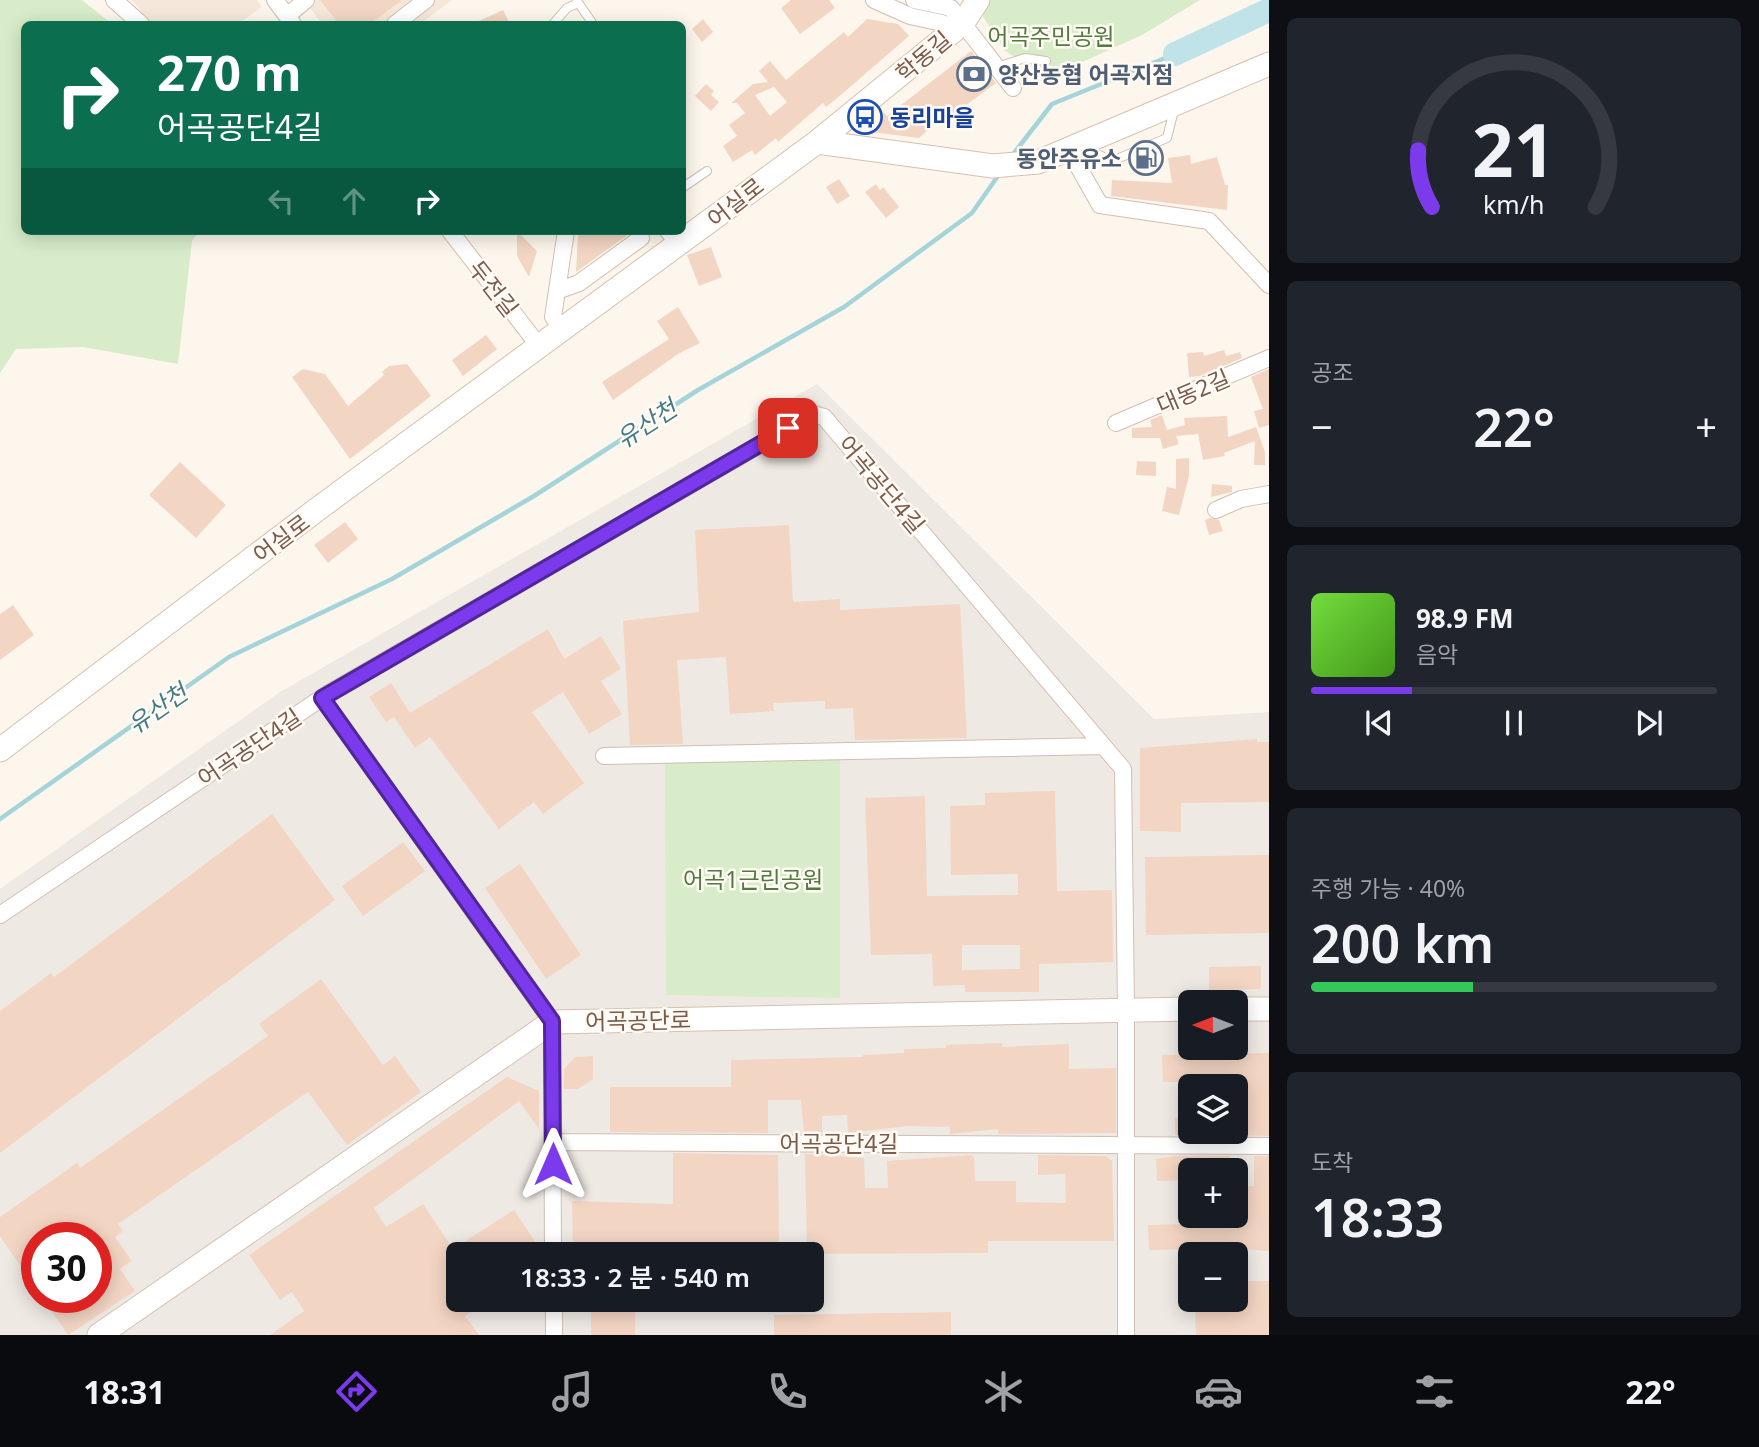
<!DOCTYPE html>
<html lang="ko">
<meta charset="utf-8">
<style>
:root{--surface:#171b24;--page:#20242c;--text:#f1f3f6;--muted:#9ea1a6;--line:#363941;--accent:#7c3aed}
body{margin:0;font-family:"Noto Sans","Noto Sans KR",sans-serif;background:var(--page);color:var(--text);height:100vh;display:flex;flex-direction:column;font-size:26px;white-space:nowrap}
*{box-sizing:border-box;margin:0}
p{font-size:23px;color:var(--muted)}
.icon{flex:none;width:38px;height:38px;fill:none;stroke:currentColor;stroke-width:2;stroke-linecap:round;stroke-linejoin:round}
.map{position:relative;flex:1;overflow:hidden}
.panel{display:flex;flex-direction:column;gap:18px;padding:18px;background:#0d0f14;width:490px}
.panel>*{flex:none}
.banner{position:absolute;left:21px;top:21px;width:665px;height:214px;border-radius:10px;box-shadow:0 4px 18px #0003;background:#0b6e4f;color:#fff;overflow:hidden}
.needle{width:46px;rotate:270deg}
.tools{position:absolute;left:1178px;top:990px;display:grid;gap:14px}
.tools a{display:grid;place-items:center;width:70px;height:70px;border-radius:10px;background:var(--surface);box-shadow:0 4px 18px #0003;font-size:35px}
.speed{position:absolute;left:21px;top:1222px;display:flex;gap:14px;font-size:35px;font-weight:700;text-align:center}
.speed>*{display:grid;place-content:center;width:91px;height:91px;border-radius:50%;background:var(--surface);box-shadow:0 4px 18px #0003;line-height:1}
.speed .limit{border:10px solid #d22;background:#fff;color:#111}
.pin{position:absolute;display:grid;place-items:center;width:60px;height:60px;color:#fff;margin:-30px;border-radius:14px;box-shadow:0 4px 10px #0006}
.me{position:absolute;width:77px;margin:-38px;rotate:0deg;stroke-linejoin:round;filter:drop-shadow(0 0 5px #0008)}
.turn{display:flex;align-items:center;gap:24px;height:147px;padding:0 21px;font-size:32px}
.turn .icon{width:91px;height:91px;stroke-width:2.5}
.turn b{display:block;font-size:49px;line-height:60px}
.lanes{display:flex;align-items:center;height:66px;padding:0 21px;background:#0003;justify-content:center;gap:35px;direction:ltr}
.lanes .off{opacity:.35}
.big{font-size:52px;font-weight:600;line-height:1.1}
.panel .widget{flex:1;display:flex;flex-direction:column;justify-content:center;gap:10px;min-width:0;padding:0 24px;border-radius:10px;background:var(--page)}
.panel .dial{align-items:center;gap:0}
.dial svg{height:182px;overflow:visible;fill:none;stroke:var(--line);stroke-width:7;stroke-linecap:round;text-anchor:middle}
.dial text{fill:var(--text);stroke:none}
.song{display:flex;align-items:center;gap:21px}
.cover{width:84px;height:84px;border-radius:10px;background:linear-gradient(135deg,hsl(100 70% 55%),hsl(100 70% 35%))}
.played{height:7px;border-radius:4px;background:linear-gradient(90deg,var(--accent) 25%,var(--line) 25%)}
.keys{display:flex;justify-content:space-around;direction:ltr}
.heat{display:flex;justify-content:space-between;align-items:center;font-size:38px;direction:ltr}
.charge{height:10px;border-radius:5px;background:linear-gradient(90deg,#34c759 40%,var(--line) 0)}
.trip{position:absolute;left:446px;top:1242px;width:378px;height:70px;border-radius:10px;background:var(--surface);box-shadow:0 4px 18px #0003;font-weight:600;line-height:70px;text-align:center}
.tab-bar{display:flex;height:112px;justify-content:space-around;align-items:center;background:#090b0e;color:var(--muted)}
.tab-bar .icon{width:49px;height:49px}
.tab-bar .selected{color:var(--accent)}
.tab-bar b{font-size:32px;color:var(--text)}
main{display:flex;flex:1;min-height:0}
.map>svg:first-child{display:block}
.residential{fill:#f5e8da}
.industrial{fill:#efe9e4;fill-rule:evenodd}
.green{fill:#d8ecc9}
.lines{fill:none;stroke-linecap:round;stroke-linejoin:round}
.stream{stroke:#a5d3da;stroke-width:4.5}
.river{stroke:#bfe3e8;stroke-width:24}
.building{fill:#f3d5c3;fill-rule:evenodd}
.lane-casing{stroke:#d1beb0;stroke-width:10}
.street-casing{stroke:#d1beb0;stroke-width:18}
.secondary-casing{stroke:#d6c0b0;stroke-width:25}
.lane{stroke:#fff;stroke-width:8}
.street{stroke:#fff;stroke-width:16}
.secondary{stroke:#fff;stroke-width:23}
.route-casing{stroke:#51269a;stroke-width:18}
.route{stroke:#7c3aed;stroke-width:12}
.labels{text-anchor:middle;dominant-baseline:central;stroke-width:5;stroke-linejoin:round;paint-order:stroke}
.park-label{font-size:23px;fill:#537a41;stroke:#fffaf3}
.street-label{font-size:23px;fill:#7a5c4d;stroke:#fffaf3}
.service-label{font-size:23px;font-weight:bold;fill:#4e5e75;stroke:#fffaf3;text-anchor:start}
.transit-label{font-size:23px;font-weight:bold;fill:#164399;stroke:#fffaf3;text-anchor:start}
.water-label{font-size:24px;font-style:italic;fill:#437c86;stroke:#fffaf3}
</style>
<main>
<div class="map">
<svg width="1269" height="1335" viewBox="0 0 1269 1335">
<rect width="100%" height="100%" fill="#fdf6ec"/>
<path class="residential" d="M 132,0 L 257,0 L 262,7 L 238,24 L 151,24 Z
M 304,0 L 452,0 L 420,24 L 322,24 Z"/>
<path class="industrial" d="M 817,384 L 1154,719 L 1269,712 L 1269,1335 L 0,1335 L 0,889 L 280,692 ZM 1190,1003 L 1236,1003 L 1236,1048 L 1190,1048 ZM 1190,1087 L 1236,1087 L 1236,1132 L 1190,1132 ZM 1190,1171 L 1236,1171 L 1236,1216 L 1190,1216 ZM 37,1237 L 96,1237 L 96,1297 L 37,1297 ZM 458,1255 L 812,1255 L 812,1300 L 458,1300 ZM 1190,1255 L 1236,1255 L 1236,1300 L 1190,1300 Z"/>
<path class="green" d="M 0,0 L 82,0 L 112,24 L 24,24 L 24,231 L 199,231 L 192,241 L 178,364 L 83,347 L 16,349 L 0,373 Z
M 991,0 L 1200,0 L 1142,35 L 1049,77 L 1005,51 L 982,15 Z
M 840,757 L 840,998 L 666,995 L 665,762 Z"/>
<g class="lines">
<path class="stream" d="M 1011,157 L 1052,104 L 1175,54
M 0,819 L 229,657 L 392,579 L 534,496 L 698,390 L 844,307 L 972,213 L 1000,173"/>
<path class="river" d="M 1175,54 L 1269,10"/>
</g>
<path class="building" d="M 320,0 L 402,0 L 370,24 L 339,24 Z
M 791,0 L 829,0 L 835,8 L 800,34 L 781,8 Z
M 503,10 L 510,24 L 472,24 Z
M 703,19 L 713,32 L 702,42 L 692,29 Z
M 867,19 L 898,24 L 909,36 L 842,94 L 826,107 L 823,103 L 778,142 L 776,138 L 755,155 L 752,150 L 733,162 L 723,146 L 737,136 L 729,125 L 745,113 L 737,103 L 731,103 L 753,84 L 768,82 L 759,71 L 770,61 L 786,80 L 844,32 L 848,37 ZM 774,87 L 787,102 L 770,116 L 755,95 Z
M 971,51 L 996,83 L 950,117 L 947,113 L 919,138 L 871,132 L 867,123 L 883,112 L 887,116 Z
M 706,84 L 714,91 L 711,95 L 719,102 L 711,111 L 695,96 Z
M 1190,155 L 1191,164 L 1217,157 L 1225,185 L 1228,185 L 1227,210 L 1111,196 L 1112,180 L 1172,183 L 1168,158 Z
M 839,179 L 850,196 L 837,204 L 826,187 Z
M 876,184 L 880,190 L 883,187 L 899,207 L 886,218 L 865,192 Z
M 517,231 L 537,251 L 529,277 L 517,256 Z
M 584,231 L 633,231 L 576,272 L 578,236 Z
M 711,247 L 722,277 L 699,286 L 687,255 Z
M 678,307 L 700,343 L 678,354 L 613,400 L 602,382 L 669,339 L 657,321 Z
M 486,335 L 497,349 L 463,376 L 452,360 Z
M 1224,350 L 1226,356 L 1240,352 L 1242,358 L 1200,376 L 1189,377 L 1187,353 L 1203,352 L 1204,356 Z
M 407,364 L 431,396 L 350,459 L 292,377 L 303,369 L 325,374 L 348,406 L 384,375 L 382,372 L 389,366 Z
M 1269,369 L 1269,425 L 1259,428 L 1254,411 L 1263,409 L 1251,377 Z
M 1162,415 L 1167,430 L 1185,425 L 1184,418 L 1227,416 L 1228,437 L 1256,427 L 1265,452 L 1265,465 L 1254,465 L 1255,441 L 1224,453 L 1225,456 L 1203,460 L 1198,434 L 1176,436 L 1179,444 L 1163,449 L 1160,438 L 1132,438 L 1132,428 L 1152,427 L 1150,420 Z
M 1189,458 L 1189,476 L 1179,515 L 1162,511 L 1167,487 L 1176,489 L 1176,459 Z
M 1137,461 L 1156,462 L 1156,476 L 1136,475 Z
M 180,462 L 226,505 L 196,538 L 149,495 Z
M 1212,484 L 1232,486 L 1232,492 L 1211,497 Z
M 1210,518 L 1219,520 L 1223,531 L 1209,535 L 1205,520 Z
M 345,522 L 358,539 L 328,563 L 314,545 Z
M 789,525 L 793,602 L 840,599 L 840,610 L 960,604 L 967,738 L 855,740 L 853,708 L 825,709 L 825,701 L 773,703 L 774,711 L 730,714 L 726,657 L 677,660 L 683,744 L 630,745 L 623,621 L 699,612 L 695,530 Z
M 13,605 L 34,635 L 0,660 L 0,614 Z
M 548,629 L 564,659 L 601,636 L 621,669 L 601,681 L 622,714 L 589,734 L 563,692 L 532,712 L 584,783 L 543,814 L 534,802 L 499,829 L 430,737 L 415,748 L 394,717 L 386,722 L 369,697 L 391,683 L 410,713 Z
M 1257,739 L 1257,742 L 1269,742 L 1269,802 L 1181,803 L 1181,832 L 1140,831 L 1140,748 Z
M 1055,791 L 1057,891 L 1112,890 L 1113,962 L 1039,964 L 1039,992 L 965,992 L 965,985 L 933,986 L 932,954 L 871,955 L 865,798 L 925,796 L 927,896 L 1018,895 L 1018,874 L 951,875 L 950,806 L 985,805 L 985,793 ZM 962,945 L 1020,945 L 1020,969 L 962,970 Z
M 272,814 L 335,900 L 0,1153 L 0,1011 L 51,973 L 54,977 Z
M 403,842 L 425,871 L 363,916 L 342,886 Z
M 1269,855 L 1269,933 L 1146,935 L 1145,857 Z
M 520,864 L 581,955 L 546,979 L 485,888 Z
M 1261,966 L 1261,989 L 1209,990 L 1209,967 Z
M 321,979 L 383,1065 L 395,1056 L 421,1092 L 347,1145 L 308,1092 L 118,1224 L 123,1231 L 115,1237 L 132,1261 L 120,1269 L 135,1291 L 68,1335 L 42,1297 L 96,1297 L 96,1237 L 37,1237 L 37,1290 L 0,1236 L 0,1217 L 77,1163 L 80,1168 L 268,1036 L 259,1024 Z
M 1002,1043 L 1002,1047 L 1069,1044 L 1069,1069 L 1116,1068 L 1116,1133 L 998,1134 L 998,1129 L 950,1134 L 950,1127 L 907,1126 L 848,1133 L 847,1115 L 822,1116 L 822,1133 L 804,1133 L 801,1100 L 768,1100 L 768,1133 L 610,1132 L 610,1087 L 731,1087 L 731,1060 L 863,1057 L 863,1055 L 904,1053 L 904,1049 L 946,1048 L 946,1045 Z
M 1269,1053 L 1269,1136 L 1236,1135 L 1236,1087 L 1182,1087 L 1182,1082 L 1163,1082 L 1162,1055 Z
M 593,1056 L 593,1079 L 578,1089 L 564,1089 L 564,1069 L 575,1057 Z
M 507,1077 L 539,1091 L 539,1129 L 519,1101 L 374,1208 L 386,1227 L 423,1204 L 453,1249 L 514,1210 L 536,1243 L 536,1255 L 458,1255 L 458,1300 L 488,1300 L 465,1316 L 479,1335 L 270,1335 L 304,1311 L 292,1292 L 280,1300 L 249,1255 Z
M 1190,1117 L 1190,1132 L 1228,1132 L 1228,1135 L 1175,1135 L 1175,1118 Z
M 673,1153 L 778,1155 L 779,1254 L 724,1255 L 724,1250 L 573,1251 L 572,1201 L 673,1204 Z
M 805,1154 L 864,1158 L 865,1188 L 888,1188 L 887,1161 L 971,1155 L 974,1157 L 975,1181 L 1016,1181 L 1016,1202 L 1066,1203 L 1065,1174 L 1038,1175 L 1038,1155 L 1106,1156 L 1112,1161 L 1114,1241 L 988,1241 L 988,1253 L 807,1254 Z
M 1175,1156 L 1229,1156 L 1229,1171 L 1190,1171 L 1190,1180 L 1157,1181 L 1156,1159 Z
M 1254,1156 L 1269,1156 L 1269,1251 L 1231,1248 L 1149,1250 L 1148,1225 L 1185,1224 L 1185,1216 L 1236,1216 L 1236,1187 L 1254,1186 Z
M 1236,1281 L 1269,1281 L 1269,1335 L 1196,1335 L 1195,1300 L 1236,1300 Z
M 591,1300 L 635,1300 L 635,1335 L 591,1335 Z
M 951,1312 L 951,1335 L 774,1335 L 774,1315 Z"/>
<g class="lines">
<g class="lane-casing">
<path id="lane" d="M 577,1 L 593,24
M 553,24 L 567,8 L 578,3
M 997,67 L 1025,58 L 1046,61
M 1084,148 L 1112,161 L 1167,138 L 1174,110
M 682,188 L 707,171
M 663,231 L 674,245"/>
</g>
<g class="street-casing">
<path id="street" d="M 114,0 L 141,24
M 275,0 L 293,24
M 874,0 L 910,16 L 942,23 L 954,30
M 914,0 L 951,8 L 1013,88
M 287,16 L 306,0
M 395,24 L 426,0
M 1070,152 L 1100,205 L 1209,221 L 1269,285
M 450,231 L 539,346
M 557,291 L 579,283 L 641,238
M 562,328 L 553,317 L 566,231
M 1116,423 L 1269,358
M 1216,510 L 1241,499 L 1269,494
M 322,698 L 552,1022 L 553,1255
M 604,756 L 1103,746
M 0,915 L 329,693 L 813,414 L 824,417 L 1123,769 L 1126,1008 L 1126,1335
M 552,1142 L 1269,1146
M 554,1300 L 554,1335"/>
</g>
<g class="secondary-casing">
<path id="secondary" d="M 817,142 L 963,23 L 978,0
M 0,750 L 319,508 L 817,142 L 993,166 L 1038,162 L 1269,64
M 1236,1009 L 1269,1009
M 99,1335 L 552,1022 L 1190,1009"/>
</g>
<use href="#lane" class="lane"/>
<use href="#street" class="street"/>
<use href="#secondary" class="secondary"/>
</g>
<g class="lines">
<g class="route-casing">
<path id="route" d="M 553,1164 L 552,1021 L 322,698 L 788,428"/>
</g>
<use href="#route" class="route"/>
</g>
<defs>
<g id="bank-ring" transform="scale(1.75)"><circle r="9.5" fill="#fffaf3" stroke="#5c6f8a" stroke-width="1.5"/><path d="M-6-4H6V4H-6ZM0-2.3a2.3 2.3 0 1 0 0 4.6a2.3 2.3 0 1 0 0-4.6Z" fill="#5c6f8a"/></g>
<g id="bus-ring" transform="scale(1.75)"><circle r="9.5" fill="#fffaf3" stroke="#1a4fb4" stroke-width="1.5"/><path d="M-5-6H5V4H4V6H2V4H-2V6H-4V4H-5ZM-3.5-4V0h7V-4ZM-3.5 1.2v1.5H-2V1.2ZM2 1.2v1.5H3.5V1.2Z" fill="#1a4fb4"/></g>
<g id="fuel-ring" transform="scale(1.75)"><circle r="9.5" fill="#fffaf3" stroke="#5c6f8a" stroke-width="1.5"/><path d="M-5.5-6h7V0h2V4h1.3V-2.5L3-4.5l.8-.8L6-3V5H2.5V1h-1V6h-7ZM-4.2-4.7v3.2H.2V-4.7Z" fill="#5c6f8a"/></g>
</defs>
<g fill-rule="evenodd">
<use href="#bank-ring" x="974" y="74"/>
<use href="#bus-ring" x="865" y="117"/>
<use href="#fuel-ring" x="1146" y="158"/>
</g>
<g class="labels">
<g class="park-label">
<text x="1051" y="36">어곡주민공원</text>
<text x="753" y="879">어곡1근린공원</text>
</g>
<g class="street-label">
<text transform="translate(923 56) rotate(-40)">학동길</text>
<text transform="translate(735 202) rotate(-38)">어실로</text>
<text transform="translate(494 288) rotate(52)">두전길</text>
<text transform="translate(1193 391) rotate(-23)">대동2길</text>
<text transform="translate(882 484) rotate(50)">어곡공단4길</text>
<text transform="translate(281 538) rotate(-37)">어실로</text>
<text transform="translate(249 747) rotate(-34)">어곡공단4길</text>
<text transform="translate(638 1020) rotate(-1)">어곡공단로</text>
<text x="839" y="1143">어곡공단4길</text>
</g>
<g class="service-label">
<text x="998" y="74">양산농협 어곡지점</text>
<text x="1122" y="158" text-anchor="end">동안주유소</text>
</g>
<g class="transit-label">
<text x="890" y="117">동리마을</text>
</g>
<g class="water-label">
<text transform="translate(646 423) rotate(-33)">유산천</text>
<text transform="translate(157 708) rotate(-35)">유산천</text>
</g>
</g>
</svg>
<div class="tools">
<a><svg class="needle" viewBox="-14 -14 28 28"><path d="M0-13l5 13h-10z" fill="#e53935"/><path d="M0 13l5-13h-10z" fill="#9ea1a6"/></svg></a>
<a><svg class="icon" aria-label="layers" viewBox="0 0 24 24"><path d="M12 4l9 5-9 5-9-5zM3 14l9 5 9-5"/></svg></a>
<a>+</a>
<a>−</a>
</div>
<div class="speed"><div class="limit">30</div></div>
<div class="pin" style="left:788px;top:428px;background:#d93025"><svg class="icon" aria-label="arrive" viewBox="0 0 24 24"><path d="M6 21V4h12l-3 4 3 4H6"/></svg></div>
<svg class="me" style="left:553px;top:1164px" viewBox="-20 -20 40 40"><path d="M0-17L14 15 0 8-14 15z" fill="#7c3aed" stroke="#fff" stroke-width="4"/></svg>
<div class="trip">18:33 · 2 분 · 540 m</div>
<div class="banner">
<div class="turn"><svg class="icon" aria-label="right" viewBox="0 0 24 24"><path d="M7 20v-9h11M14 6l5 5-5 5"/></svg><div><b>270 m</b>어곡공단4길</div></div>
<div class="lanes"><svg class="icon off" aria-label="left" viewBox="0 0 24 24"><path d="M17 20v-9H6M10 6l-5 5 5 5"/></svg><svg class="icon off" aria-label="ahead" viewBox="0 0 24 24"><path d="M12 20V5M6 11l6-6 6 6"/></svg><svg class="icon" aria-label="right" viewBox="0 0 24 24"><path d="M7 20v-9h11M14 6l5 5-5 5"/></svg></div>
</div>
</div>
<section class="panel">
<div class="widget dial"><svg viewBox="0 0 100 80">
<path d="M14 69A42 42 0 1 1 86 69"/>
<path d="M14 69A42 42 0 0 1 8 44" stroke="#7c3aed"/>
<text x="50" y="56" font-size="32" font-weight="700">21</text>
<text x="50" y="72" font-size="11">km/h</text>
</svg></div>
<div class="widget"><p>공조</p>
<div class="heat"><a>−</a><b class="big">22°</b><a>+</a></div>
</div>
<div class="widget">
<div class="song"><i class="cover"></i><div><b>98.9 FM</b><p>음악</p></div></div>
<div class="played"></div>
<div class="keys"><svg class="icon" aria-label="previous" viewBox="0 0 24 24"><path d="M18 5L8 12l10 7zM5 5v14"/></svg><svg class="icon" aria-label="pause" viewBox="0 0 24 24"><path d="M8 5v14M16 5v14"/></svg><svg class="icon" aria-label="next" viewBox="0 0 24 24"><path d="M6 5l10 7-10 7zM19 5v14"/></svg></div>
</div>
<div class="widget"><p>주행 가능 · 40%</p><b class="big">200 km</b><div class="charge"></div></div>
<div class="widget"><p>도착</p><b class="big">18:33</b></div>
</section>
</main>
<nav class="tab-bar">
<b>18:31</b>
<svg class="icon selected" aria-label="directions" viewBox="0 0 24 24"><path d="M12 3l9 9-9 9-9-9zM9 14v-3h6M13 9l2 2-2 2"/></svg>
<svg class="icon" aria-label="music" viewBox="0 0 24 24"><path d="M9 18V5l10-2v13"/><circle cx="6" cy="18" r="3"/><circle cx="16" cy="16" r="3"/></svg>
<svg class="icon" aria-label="phone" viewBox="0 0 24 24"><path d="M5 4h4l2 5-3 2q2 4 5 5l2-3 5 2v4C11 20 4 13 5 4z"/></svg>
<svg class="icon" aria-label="climate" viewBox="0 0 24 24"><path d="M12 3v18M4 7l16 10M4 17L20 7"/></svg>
<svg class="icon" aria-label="car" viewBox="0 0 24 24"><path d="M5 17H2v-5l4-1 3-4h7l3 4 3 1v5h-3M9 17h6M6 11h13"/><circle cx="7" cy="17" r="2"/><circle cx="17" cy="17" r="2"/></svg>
<svg class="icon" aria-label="filters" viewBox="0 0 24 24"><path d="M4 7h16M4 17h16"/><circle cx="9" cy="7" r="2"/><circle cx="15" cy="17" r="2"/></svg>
<b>22°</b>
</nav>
